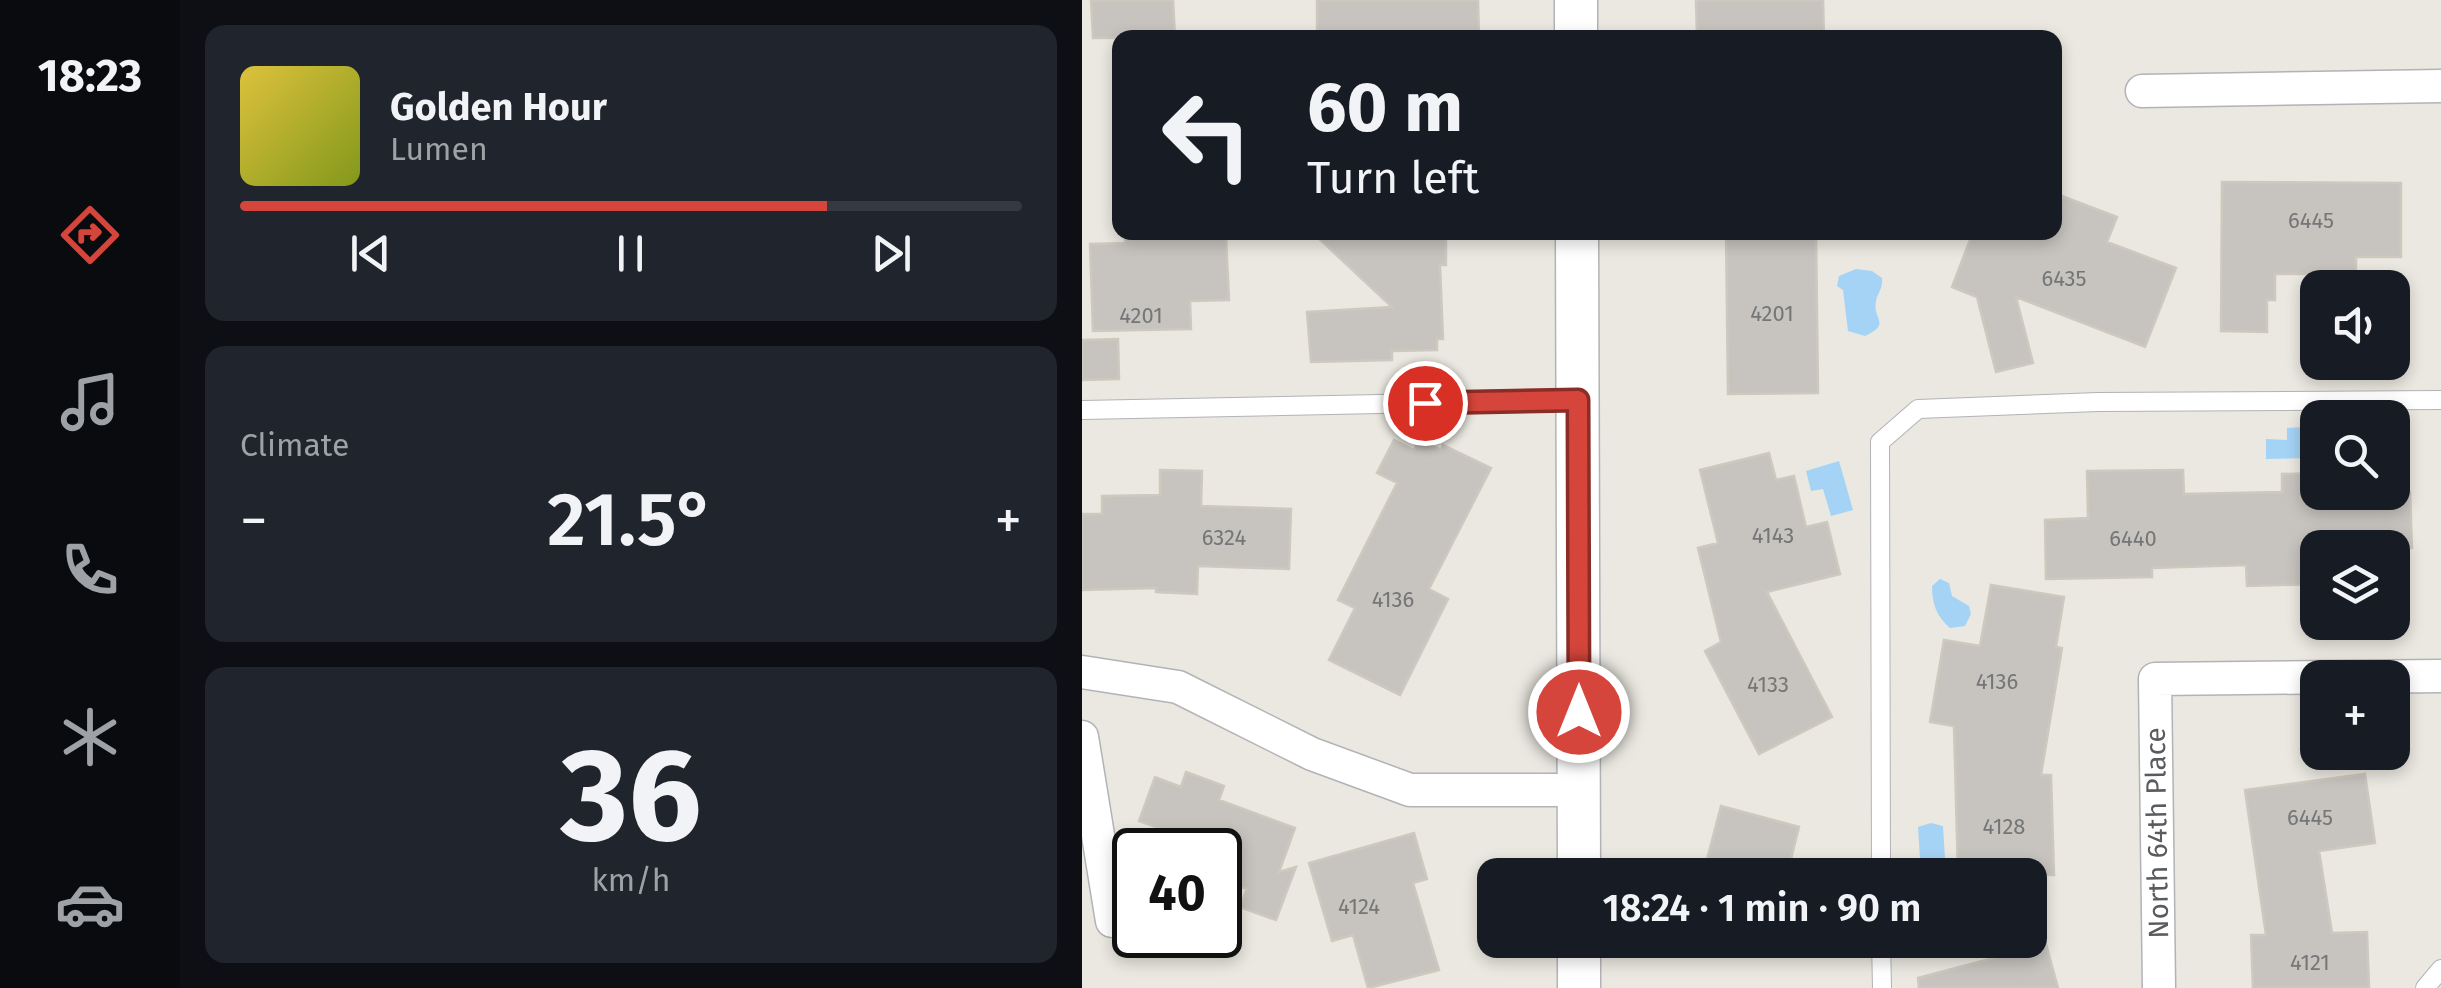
<!DOCTYPE html>
<meta charset="utf-8">
<style>
:root{--surface:#171b24;--page:#20242c;--text:#f1f3f6;--muted:#9ea1a6;--line:#363941;--accent:#d5453b}
body{margin:0;font-family:"Fira Sans",sans-serif;background:var(--page);color:var(--text);height:100vh;display:flex;flex-direction:column;font-size:38px;white-space:nowrap}
*{box-sizing:border-box;margin:0}
p{font-size:32px;color:var(--muted)}
.icon{flex:none;width:55px;height:55px;fill:none;stroke:currentColor;stroke-width:2;stroke-linecap:round;stroke-linejoin:round}
.map{position:relative;flex:1;overflow:hidden}
.panel{display:flex;flex-direction:column;gap:25px;padding:25px;background:#0d0f14;width:902px}
.panel>*{flex:none}
.guide{position:absolute;left:30px;top:30px;width:950px;height:210px;border-radius:20px;box-shadow:0 5px 15px #0003;background:#171b24;color:var(--text);overflow:hidden}
.tools{position:absolute;left:1218px;top:270px;display:grid;gap:20px}
.tools a{display:grid;place-items:center;width:110px;height:110px;border-radius:20px;background:var(--surface);box-shadow:0 5px 15px #0003;font-size:50px}
.speed{position:absolute;left:30px;top:828px;display:flex;gap:20px;font-size:50px;font-weight:700;text-align:center}
.speed>*{display:grid;place-content:center;width:130px;height:130px;border-radius:50%;background:var(--surface);box-shadow:0 5px 15px #0003;line-height:1}
.speed .limit{border:5px solid #111;border-radius:15px;background:#fff;color:#111}
.pin{position:absolute;display:grid;place-items:center;width:85px;height:85px;color:#fff;margin:-42px;border:5px solid #fff;border-radius:50%;box-shadow:0 2px 10px #0007}
.me{position:absolute;width:110px;margin:-55px;rotate:0deg;stroke-linejoin:round;filter:drop-shadow(0 0 8px #0008)}
.turn{display:flex;align-items:center;gap:35px;height:210px;padding:0 30px;font-size:45px}
.turn .icon{width:130px;height:130px;stroke-width:2.5}
.turn b{display:block;font-size:70px;line-height:85px}
.big{font-size:75px;font-weight:600;line-height:1.1}
.panel .tile{flex:1;display:flex;flex-direction:column;justify-content:center;gap:15px;min-width:0;padding:0 35px;border-radius:20px;background:var(--page)}
.panel .dial{align-items:center;gap:0}
.dial b{font-size:130px;line-height:1}
.song{display:flex;align-items:center;gap:30px}
.cover{width:120px;height:120px;border-radius:15px;background:linear-gradient(135deg,hsl(50 70% 55%),hsl(70 70% 35%))}
.played{height:10px;border-radius:5px;background:linear-gradient(90deg,var(--accent) 75%,var(--line) 75%)}
.keys{display:flex;justify-content:space-around;direction:ltr}
.heat{display:flex;justify-content:space-between;align-items:center;font-size:55px;direction:ltr}
.trip{position:absolute;left:395px;top:858px;width:570px;height:100px;border-radius:20px;background:var(--surface);box-shadow:0 5px 15px #0003;font-weight:600;line-height:100px;text-align:center}
main{display:flex;flex:1;min-height:0}
.tab-bar{display:flex;flex-direction:column;width:180px;justify-content:space-around;align-items:center;background:#090b0e;color:var(--muted)}
.tab-bar .icon{width:70px;height:70px}
.tab-bar .current{color:var(--accent)}
.tab-bar b{font-size:45px;color:var(--text)}
.map>svg:first-child{display:block}
.water{fill:#a5d3f5}
.building{fill:#c7c4bf;stroke:#cec9bf;stroke-width:2.5}
.lines{fill:none;stroke-linecap:round;stroke-linejoin:round}
.service-casing{stroke:#b1b3b6;stroke-width:20}
.minor-casing{stroke:#b1b3b6;stroke-width:35}
.tertiary-casing{stroke:#b1b3b6;stroke-width:45}
.service{stroke:#fff;stroke-width:18}
.minor{stroke:#fff;stroke-width:32}
.tertiary{stroke:#fff;stroke-width:42}
.route-casing{stroke:#8a2d26;stroke-width:25}
.route{stroke:#d5453b;stroke-width:18}
.labels{text-anchor:middle;dominant-baseline:central;stroke-width:8;stroke-linejoin:round;paint-order:stroke}
.number-label{font-size:22px;fill:#747677}
.street-label{font-size:28px;fill:#595c5f;stroke:#fff}
</style>
<main>
<nav class="tab-bar">
<b>18:23</b>
<svg class="icon current" aria-label="directions" viewBox="0 0 24 24"><path d="M12 3l9 9-9 9-9-9zM9 14v-3h6M13 9l2 2-2 2"/></svg>
<svg class="icon" aria-label="music" viewBox="0 0 24 24"><path d="M9 18V5l10-2v13"/><circle cx="6" cy="18" r="3"/><circle cx="16" cy="16" r="3"/></svg>
<svg class="icon" aria-label="phone" viewBox="0 0 24 24"><path d="M5 4h4l2 5-3 2q2 4 5 5l2-3 5 2v4C11 20 4 13 5 4z"/></svg>
<svg class="icon" aria-label="climate" viewBox="0 0 24 24"><path d="M12 3v18M4 7l16 10M4 17L20 7"/></svg>
<svg class="icon" aria-label="car" viewBox="0 0 24 24"><path d="M5 17H2v-5l4-1 3-4h7l3 4 3 1v5h-3M9 17h6M6 11h13"/><circle cx="7" cy="17" r="2"/><circle cx="17" cy="17" r="2"/></svg>
</nav>
<section class="panel">
<div class="tile">
<div class="song"><i class="cover"></i><div><b>Golden Hour</b><p>Lumen</p></div></div>
<div class="played"></div>
<div class="keys"><svg class="icon" aria-label="previous" viewBox="0 0 24 24"><path d="M18 5L8 12l10 7zM5 5v14"/></svg><svg class="icon" aria-label="pause" viewBox="0 0 24 24"><path d="M8 5v14M16 5v14"/></svg><svg class="icon" aria-label="next" viewBox="0 0 24 24"><path d="M6 5l10 7-10 7zM19 5v14"/></svg></div>
</div>
<div class="tile"><p>Climate</p>
<div class="heat"><a>−</a><b class="big">21.5°</b><a>+</a></div>
</div>
<div class="tile dial"><b>36</b><p>km/h</p></div>
</section>
<div class="map">
<svg width="1359" height="988" viewBox="0 0 1359 988">
<rect width="100%" height="100%" fill="#eae8e0"/>
<path class="water" d="M 774,269 L 790,271 L 800,278 C 801,289 796,292 794,301 C 790,320 810,323 783,336 L 766,331 L 761,290 L 755,286 L 757,276 Z
M 1222,427 L 1222,439 L 1235,439 L 1235,458 L 1184,459 L 1184,439 L 1205,440 L 1205,428 Z
M 757,461 L 771,510 L 749,516 L 741,489 L 729,491 L 724,471 Z
M 858,579 L 867,583 L 870,596 L 887,606 L 889,614 L 883,626 L 868,628 C 854,616 850,603 850,586 Z
M 849,823 L 861,826 L 864,875 L 839,875 L 836,827 Z"/>
<path class="building" d="M 9,0 L 91,0 L 93,38 L 11,38 Z
M 235,0 L 396,0 L 397,38 L 235,38 Z
M 614,0 L 741,0 L 742,38 L 615,38 Z
M 1140,182 L 1319,183 L 1319,257 L 1274,257 L 1274,274 L 1193,274 L 1193,300 L 1185,300 L 1185,332 L 1139,331 Z
M 972,193 L 1035,217 L 1025,242 L 1094,268 L 1063,347 L 934,297 L 951,363 L 914,372 L 895,297 L 870,287 L 891,232 L 972,232 Z
M 43,232 L 112,232 L 113,238 L 144,237 L 147,300 L 108,301 L 109,329 L 11,331 L 8,244 L 43,243 Z
M 230,232 L 364,232 L 364,265 L 358,265 L 361,339 L 355,339 L 355,350 L 310,351 L 310,360 L 229,362 L 225,312 L 310,307 Z
M 644,232 L 734,232 L 736,393 L 646,394 Z
M 36,339 L 37,379 L 0,380 L 0,340 Z
M 312,440 L 332,450 L 337,440 L 359,450 L 361,445 L 409,468 L 347,589 L 366,599 L 318,695 L 247,660 L 273,608 L 256,600 L 315,483 L 295,473 Z
M 687,453 L 694,480 L 712,476 L 724,527 L 745,522 L 758,574 L 685,592 L 750,717 L 677,754 L 623,651 L 639,642 L 616,548 L 636,543 L 618,470 Z
M 78,470 L 120,471 L 119,506 L 209,509 L 207,569 L 116,566 L 115,594 L 74,592 L 74,588 L 0,590 L 0,514 L 20,514 L 20,496 L 78,495 Z
M 1101,470 L 1102,494 L 1200,492 L 1200,474 L 1235,473 L 1235,492 L 1328,492 L 1330,548 L 1235,548 L 1235,584 L 1165,586 L 1164,565 L 1070,568 L 1070,577 L 964,579 L 963,520 L 1006,518 L 1005,471 Z
M 909,585 L 982,597 L 974,647 L 980,648 L 959,775 L 969,775 L 972,875 L 876,875 L 872,726 L 848,722 L 862,640 L 898,646 Z
M 104,772 L 142,786 L 137,800 L 213,828 L 197,872 L 214,867 L 194,920 L 158,907 L 165,889 L 138,879 L 138,850 L 73,850 L 80,829 L 57,821 L 73,777 L 99,787 Z
M 1283,774 L 1293,843 L 1237,851 L 1250,933 L 1285,932 L 1287,988 L 1171,988 L 1169,935 L 1184,935 L 1163,790 Z
M 639,806 L 717,827 L 705,875 L 621,875 Z
M 332,833 L 345,879 L 331,883 L 357,970 L 286,988 L 271,935 L 250,941 L 227,863 Z
M 964,944 L 976,988 L 837,988 L 836,978 Z"/>
<g class="lines">
<g class="service-casing">
<path id="service" d="M 0,410 L 494,400
M 799,875 L 798,442 L 836,409 L 1016,402 L 1359,400
M 799,940 L 800,988
M 1343,988 L 1359,969"/>
</g>
<g class="minor-casing">
<path id="minor" d="M 1060,91 L 1359,86
M 0,672 L 96,687 L 230,754 L 328,790 L 497,790
M 0,737 L 30,921
M 1077,988 L 1073,679 L 1359,676"/>
</g>
<g class="tertiary-casing">
<path id="tertiary" d="M 494,0 L 494,38
M 495,232 L 497,875
M 497,988 L 497,940"/>
</g>
<use href="#service" class="service"/>
<use href="#minor" class="minor"/>
<use href="#tertiary" class="tertiary"/>
</g>
<g class="lines">
<g class="route-casing">
<path id="route" d="M 343,403 L 496,400 L 497,712"/>
</g>
<use href="#route" class="route"/>
</g>
<g class="labels">
<g class="number-label">
<text x="1229" y="220">6445</text>
<text x="982" y="278">6435</text>
<text x="690" y="313">4201</text>
<text x="59" y="315">4201</text>
<text x="691" y="535">4143</text>
<text x="142" y="537">6324</text>
<text x="1051" y="538">6440</text>
<text x="311" y="599">4136</text>
<text x="915" y="681">4136</text>
<text x="686" y="684">4133</text>
<text x="1228" y="817">6445</text>
<text x="922" y="826">4128</text>
<text x="277" y="906">4124</text>
<text x="1228" y="962">4121</text>
</g>
<g class="street-label">
<text transform="translate(1075 833) rotate(-91)">North 64th Place</text>
</g>
</g>
</svg>
<div class="tools">
<a><svg class="icon" aria-label="sound" viewBox="0 0 24 24"><path d="M4 9h4l5-4v14l-5-4H4zM17 9q2 3 0 6"/></svg></a>
<a><svg class="icon" aria-label="search" viewBox="0 0 24 24"><circle cx="10" cy="10" r="6"/><path d="M15 15l6 6"/></svg></a>
<a><svg class="icon" aria-label="layers" viewBox="0 0 24 24"><path d="M12 4l9 5-9 5-9-5zM3 14l9 5 9-5"/></svg></a>
<a>+</a>
</div>
<div class="speed"><div class="limit">40</div></div>
<div class="pin" style="left:343px;top:403px;background:#d93025"><svg class="icon" aria-label="arrive" viewBox="0 0 24 24"><path d="M6 21V4h12l-3 4 3 4H6"/></svg></div>
<svg class="me" style="left:497px;top:712px" viewBox="-20 -20 40 40"><circle r="17" fill="#d5453b" stroke="#fff" stroke-width="3"/><path d="M0-11L8 9 0 5-8 9z" fill="#fff"/></svg>
<div class="trip">18:24 · 1 min · 90 m</div>
<div class="guide">
<div class="turn"><svg class="icon" aria-label="left" viewBox="0 0 24 24"><path d="M17 20v-9H6M10 6l-5 5 5 5"/></svg><div><b>60 m</b>Turn left</div></div>
</div>
</div>
</main>
